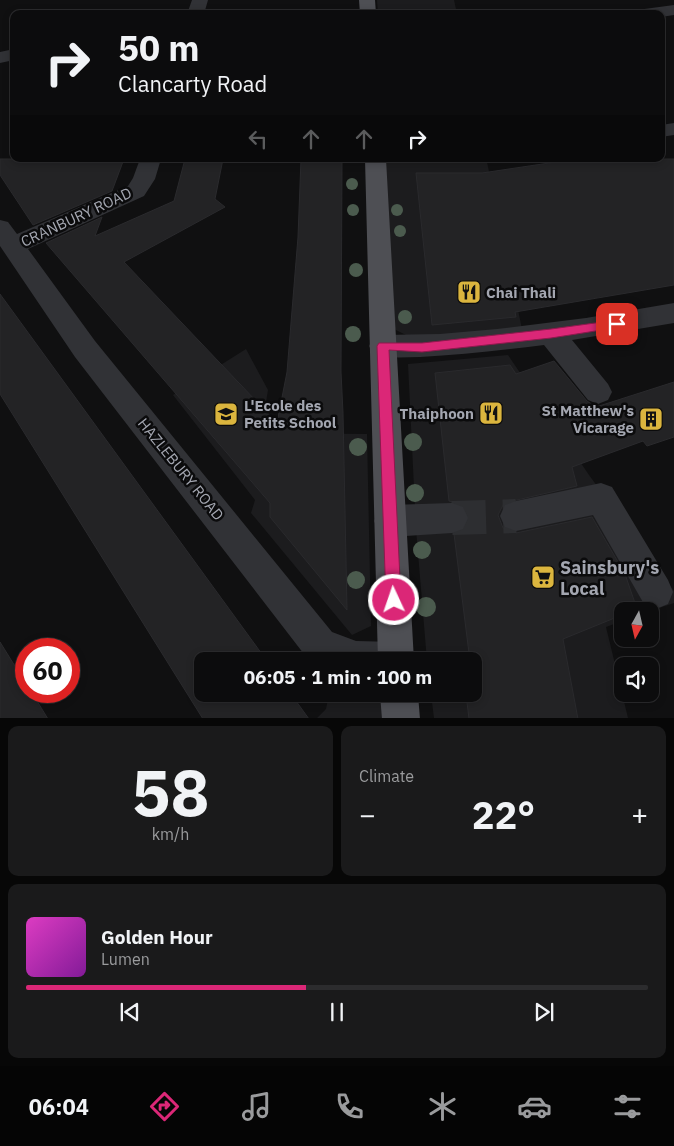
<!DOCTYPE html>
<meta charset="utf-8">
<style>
:root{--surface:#0c0c0d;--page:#1a1a1b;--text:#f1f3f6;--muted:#9a9b9d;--line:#2c2c2e;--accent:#db2777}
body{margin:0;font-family:"IBM Plex Sans",sans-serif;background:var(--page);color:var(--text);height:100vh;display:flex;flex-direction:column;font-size:19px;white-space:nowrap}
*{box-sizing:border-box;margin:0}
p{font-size:16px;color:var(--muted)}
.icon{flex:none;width:28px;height:28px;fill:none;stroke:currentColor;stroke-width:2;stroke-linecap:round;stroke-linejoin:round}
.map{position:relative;height:718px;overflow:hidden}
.panel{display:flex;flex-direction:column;gap:8px;padding:8px;background:#070707;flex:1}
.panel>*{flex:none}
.top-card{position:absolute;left:10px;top:10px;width:655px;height:152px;border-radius:10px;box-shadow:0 2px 8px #0003,0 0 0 1px var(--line);background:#0c0c0d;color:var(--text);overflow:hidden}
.needle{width:32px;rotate:188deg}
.tools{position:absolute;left:614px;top:602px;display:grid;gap:10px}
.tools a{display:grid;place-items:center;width:45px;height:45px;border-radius:10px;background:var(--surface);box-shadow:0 2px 8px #0003,0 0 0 1px var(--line);font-size:25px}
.speed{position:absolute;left:15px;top:638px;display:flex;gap:10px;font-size:25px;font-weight:700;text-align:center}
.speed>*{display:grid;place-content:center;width:65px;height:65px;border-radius:50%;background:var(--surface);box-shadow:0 2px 8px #0003,0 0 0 1px var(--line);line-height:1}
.speed .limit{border:8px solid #d22;background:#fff;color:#111}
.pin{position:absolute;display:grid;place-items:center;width:42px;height:42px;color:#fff;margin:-21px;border-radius:10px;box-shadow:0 2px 8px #0006}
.me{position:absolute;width:55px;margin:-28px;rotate:357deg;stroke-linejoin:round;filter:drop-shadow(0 0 4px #0008)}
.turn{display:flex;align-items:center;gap:18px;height:105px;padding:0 25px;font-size:22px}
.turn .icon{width:65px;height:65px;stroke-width:2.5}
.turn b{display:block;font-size:35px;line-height:42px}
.lanes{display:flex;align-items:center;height:48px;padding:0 25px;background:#0003;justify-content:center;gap:25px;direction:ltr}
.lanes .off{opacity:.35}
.big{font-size:38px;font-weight:800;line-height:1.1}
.panel .tile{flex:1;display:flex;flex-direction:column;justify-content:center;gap:8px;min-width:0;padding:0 18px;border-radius:10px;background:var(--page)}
.panel .dial{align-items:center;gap:0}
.dial b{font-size:65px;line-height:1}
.song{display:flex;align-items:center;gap:15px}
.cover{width:60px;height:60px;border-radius:8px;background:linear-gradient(135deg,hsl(310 70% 55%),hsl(290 70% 35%))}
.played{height:5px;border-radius:2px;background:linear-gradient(90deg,var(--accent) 45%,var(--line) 45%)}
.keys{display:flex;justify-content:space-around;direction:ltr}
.heat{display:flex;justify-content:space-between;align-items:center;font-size:28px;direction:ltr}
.panel .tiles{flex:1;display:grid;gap:8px;grid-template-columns:1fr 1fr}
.tile:last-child{grid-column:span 2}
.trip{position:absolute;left:194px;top:652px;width:288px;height:50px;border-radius:10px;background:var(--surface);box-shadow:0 2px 8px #0003,0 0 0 1px var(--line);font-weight:800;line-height:50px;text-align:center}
.dock{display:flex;height:80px;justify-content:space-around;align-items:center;background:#050505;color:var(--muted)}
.dock .icon{width:35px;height:35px}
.dock .on{color:var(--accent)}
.dock b{font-size:22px;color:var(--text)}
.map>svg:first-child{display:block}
.built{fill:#1c1c1e}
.building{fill:#232325;stroke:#2a2a2d}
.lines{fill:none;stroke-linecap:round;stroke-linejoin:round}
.minor-tunnel{stroke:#2d2e31;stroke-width:34;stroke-dasharray:34 17;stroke-linecap:butt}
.minor{fill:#313236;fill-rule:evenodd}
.major{fill:#4e4f54;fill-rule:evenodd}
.tree{fill:#4b5b4e}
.route{fill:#db2777;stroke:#8e194d}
.labels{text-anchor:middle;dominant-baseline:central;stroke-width:5;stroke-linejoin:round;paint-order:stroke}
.street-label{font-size:15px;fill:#a3a6b0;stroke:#0b0b0c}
.poi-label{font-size:15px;font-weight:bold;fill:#a3a6b0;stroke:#0b0b0c;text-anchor:start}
.near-poi-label{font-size:18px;font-weight:bold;fill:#a3a6b0;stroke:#0b0b0c;text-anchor:start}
</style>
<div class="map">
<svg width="674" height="719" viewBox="0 0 674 719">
<rect width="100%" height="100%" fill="#101011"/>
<path class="built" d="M 377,0 L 454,0 L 457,14 L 378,14 Z
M 385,159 L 490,159 L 487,162 L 522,329 L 414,339 L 394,329 Z
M 246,349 L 268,390 L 261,433 L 367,434 L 371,626 L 352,635 L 251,513 L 255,500 L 173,395 Z
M 508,355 L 589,475 L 674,591 L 674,603 L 650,611 L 622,611 L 622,621 L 606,627 L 628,718 L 434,718 L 431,694 L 472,694 L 472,661 L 427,661 L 416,529 L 408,364 Z
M 329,694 L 374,694 L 380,698 L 384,718 L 316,719 L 326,709 Z"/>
<path class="building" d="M 0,159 L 124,159 L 112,191 L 33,225 L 0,175 Z
M 185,159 L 223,159 L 215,199 L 225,207 L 124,262 L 277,423 L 287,372 L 298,237 L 301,159 L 342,159 L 341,372 L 343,413 L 347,610 L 270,517 L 270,503 L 46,243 L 102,217 L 95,236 L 174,201 Z
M 576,159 L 674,159 L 674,285 L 515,312 L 516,317 L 432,325 L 416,173 L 482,173 Z
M 0,294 L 267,661 L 202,661 L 202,694 L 291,694 L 309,719 L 203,719 L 0,394 Z
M 554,361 L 587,401 L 596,407 L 674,382 L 674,437 L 647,446 L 643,441 L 572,467 L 577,486 L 504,503 L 498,515 L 503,528 L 516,533 L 592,517 L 625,574 L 637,609 L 622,611 L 622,615 L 563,639 L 578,719 L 469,719 L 466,694 L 473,693 L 472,661 L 470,661 L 454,534 L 465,530 L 470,517 L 464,505 L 449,501 L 435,373 L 510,365 L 516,374 Z
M 0,642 L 26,684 L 26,691 L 31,691 L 48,719 L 0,719 Z"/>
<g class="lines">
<path class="minor-tunnel" d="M 452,518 L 516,516"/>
<path class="minor" d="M 192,0 L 208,0 L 204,14 L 187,14 Z
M 674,5 L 674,15 L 661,17 L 661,14 L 635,14 L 637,10 Z
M 14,49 L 14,60 L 0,63 L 0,52 Z
M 674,123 L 674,135 L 661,137 L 661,125 Z
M 140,159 L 161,159 L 155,179 L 144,196 L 28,249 L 95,341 L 332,632 L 356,641 L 396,642 L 409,647 L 414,661 L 315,661 L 307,658 L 75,357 L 0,246 L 0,220 L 8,222 L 17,234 L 128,186 L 133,178 Z
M 674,303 L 674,323 L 572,340 L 608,384 L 612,392 L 608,400 L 598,404 L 588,400 L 544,345 C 503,350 461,355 420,357 C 404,357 388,359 373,354 L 369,346 L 373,338 L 383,335 L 440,334 L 497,329 L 586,318 Z
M 601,483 L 612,487 L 668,580 L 673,592 L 668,604 L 656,609 L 644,604 L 593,515 L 516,531 L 505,527 L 500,516 L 505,505 L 516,501 Z
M 452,503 L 463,507 L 468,518 L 463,529 L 452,533 L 390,537 L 379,532 L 374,521 L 379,510 L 390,505 Z"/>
<path class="major" d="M 359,0 L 375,0 L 376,14 L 360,14 Z
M 365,159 L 386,159 L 414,661 L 378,661 Z
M 380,694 L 418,694 L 420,719 L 382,719 Z"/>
</g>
<g class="tree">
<circle cx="352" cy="184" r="6"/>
<circle cx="353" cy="210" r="6"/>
<circle cx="397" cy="210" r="6"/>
<circle cx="400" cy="231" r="6"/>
<circle cx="356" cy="270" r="7"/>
<circle cx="405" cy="317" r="7"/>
<circle cx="353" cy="334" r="8"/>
<circle cx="413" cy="442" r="9"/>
<circle cx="358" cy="447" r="9"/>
<circle cx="415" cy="493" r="9"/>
<circle cx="422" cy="550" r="9"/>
<circle cx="356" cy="580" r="9"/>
<circle cx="426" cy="607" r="10"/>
</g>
<path class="route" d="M 617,320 L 622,324 L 621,327 L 551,338 L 422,352 L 389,350 L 401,600 L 399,605 L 394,608 L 389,605 L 386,600 L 377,346 L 379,343 L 422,343 L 551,329 Z"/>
<defs>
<g id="restaurant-square" transform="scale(1.25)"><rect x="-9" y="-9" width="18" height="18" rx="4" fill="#dbb53e" stroke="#0b0b0c"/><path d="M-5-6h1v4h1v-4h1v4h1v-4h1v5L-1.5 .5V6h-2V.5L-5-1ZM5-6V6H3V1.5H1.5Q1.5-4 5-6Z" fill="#111"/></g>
<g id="school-square" transform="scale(1.25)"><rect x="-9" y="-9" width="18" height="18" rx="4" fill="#dbb53e" stroke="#0b0b0c"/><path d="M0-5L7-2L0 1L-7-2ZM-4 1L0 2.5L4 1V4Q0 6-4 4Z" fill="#111"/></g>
<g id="building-square" transform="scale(1.25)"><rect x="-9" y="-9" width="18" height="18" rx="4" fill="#dbb53e" stroke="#0b0b0c"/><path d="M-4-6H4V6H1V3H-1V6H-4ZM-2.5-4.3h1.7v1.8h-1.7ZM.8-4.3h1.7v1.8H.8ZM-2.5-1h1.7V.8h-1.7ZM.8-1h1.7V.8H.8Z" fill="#111"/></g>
<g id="supermarket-square" transform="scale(1.25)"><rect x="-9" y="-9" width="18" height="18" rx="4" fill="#dbb53e" stroke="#0b0b0c"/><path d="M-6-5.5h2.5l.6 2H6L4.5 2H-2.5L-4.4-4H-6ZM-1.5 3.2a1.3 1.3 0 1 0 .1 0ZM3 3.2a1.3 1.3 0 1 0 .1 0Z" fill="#111"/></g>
</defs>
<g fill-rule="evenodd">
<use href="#restaurant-square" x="469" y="292"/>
<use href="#restaurant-square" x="491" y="413"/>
<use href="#school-square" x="226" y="414"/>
<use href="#building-square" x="651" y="419"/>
<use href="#supermarket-square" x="543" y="577"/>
</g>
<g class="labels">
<g class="street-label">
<text transform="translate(76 217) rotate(-25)">CRANBURY ROAD</text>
<text transform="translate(181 469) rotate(51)">HAZLEBURY ROAD</text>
</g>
<g class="poi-label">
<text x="486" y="292">Chai Thali</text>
<text x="244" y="405">L'Ecole des<tspan x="244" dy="17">Petits School</tspan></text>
<text x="634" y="410" text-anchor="end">St Matthew's<tspan x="634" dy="17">Vicarage</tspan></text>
<text x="474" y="413" text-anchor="end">Thaiphoon</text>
</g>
<g class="near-poi-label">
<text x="560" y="567">Sainsbury's<tspan x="560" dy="21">Local</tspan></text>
</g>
</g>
</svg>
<div class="tools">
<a><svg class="needle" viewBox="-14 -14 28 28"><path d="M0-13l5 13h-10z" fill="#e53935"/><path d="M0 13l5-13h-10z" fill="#9a9b9d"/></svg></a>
<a><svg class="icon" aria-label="sound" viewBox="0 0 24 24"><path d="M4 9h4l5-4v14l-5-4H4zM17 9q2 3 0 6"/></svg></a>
</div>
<div class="speed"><div class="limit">60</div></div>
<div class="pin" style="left:617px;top:324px;background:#d93025"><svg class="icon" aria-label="arrive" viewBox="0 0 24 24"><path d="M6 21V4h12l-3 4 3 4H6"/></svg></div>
<svg class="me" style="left:394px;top:600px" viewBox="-20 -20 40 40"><circle r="17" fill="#db2777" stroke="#fff" stroke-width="3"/><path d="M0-11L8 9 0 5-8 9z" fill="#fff"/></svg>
<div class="trip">06:05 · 1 min · 100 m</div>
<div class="top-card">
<div class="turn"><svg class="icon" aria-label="right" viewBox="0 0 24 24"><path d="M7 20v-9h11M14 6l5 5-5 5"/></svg><div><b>50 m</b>Clancarty Road</div></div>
<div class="lanes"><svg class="icon off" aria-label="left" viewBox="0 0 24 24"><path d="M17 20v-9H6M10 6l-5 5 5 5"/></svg><svg class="icon off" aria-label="ahead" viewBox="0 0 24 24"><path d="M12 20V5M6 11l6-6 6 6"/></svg><svg class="icon off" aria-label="ahead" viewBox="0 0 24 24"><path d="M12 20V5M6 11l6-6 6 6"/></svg><svg class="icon" aria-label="right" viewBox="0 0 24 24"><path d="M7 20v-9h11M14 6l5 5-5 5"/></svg></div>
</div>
</div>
<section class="panel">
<div class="tiles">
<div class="tile dial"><b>58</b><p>km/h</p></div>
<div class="tile"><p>Climate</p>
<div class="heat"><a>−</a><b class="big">22°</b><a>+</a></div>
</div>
<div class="tile">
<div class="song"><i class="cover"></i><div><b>Golden Hour</b><p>Lumen</p></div></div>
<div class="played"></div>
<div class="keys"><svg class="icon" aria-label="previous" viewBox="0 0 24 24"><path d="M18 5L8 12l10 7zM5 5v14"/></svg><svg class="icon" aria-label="pause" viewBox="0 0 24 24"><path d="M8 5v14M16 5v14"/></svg><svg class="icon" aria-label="next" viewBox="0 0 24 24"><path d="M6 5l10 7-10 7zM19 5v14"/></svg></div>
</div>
</div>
</section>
<nav class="dock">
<b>06:04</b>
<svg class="icon on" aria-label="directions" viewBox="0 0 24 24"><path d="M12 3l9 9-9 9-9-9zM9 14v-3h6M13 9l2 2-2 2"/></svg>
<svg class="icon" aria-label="music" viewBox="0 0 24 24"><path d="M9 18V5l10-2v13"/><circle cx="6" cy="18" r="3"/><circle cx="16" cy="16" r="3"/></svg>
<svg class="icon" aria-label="phone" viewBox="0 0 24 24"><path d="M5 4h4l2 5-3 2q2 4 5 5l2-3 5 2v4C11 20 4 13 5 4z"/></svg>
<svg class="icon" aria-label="climate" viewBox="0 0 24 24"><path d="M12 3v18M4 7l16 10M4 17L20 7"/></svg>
<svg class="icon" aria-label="car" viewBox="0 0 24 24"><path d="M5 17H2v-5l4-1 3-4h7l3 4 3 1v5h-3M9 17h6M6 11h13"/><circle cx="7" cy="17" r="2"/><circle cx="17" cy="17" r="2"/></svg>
<svg class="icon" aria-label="filters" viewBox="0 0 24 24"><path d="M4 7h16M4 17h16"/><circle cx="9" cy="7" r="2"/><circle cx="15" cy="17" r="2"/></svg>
</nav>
